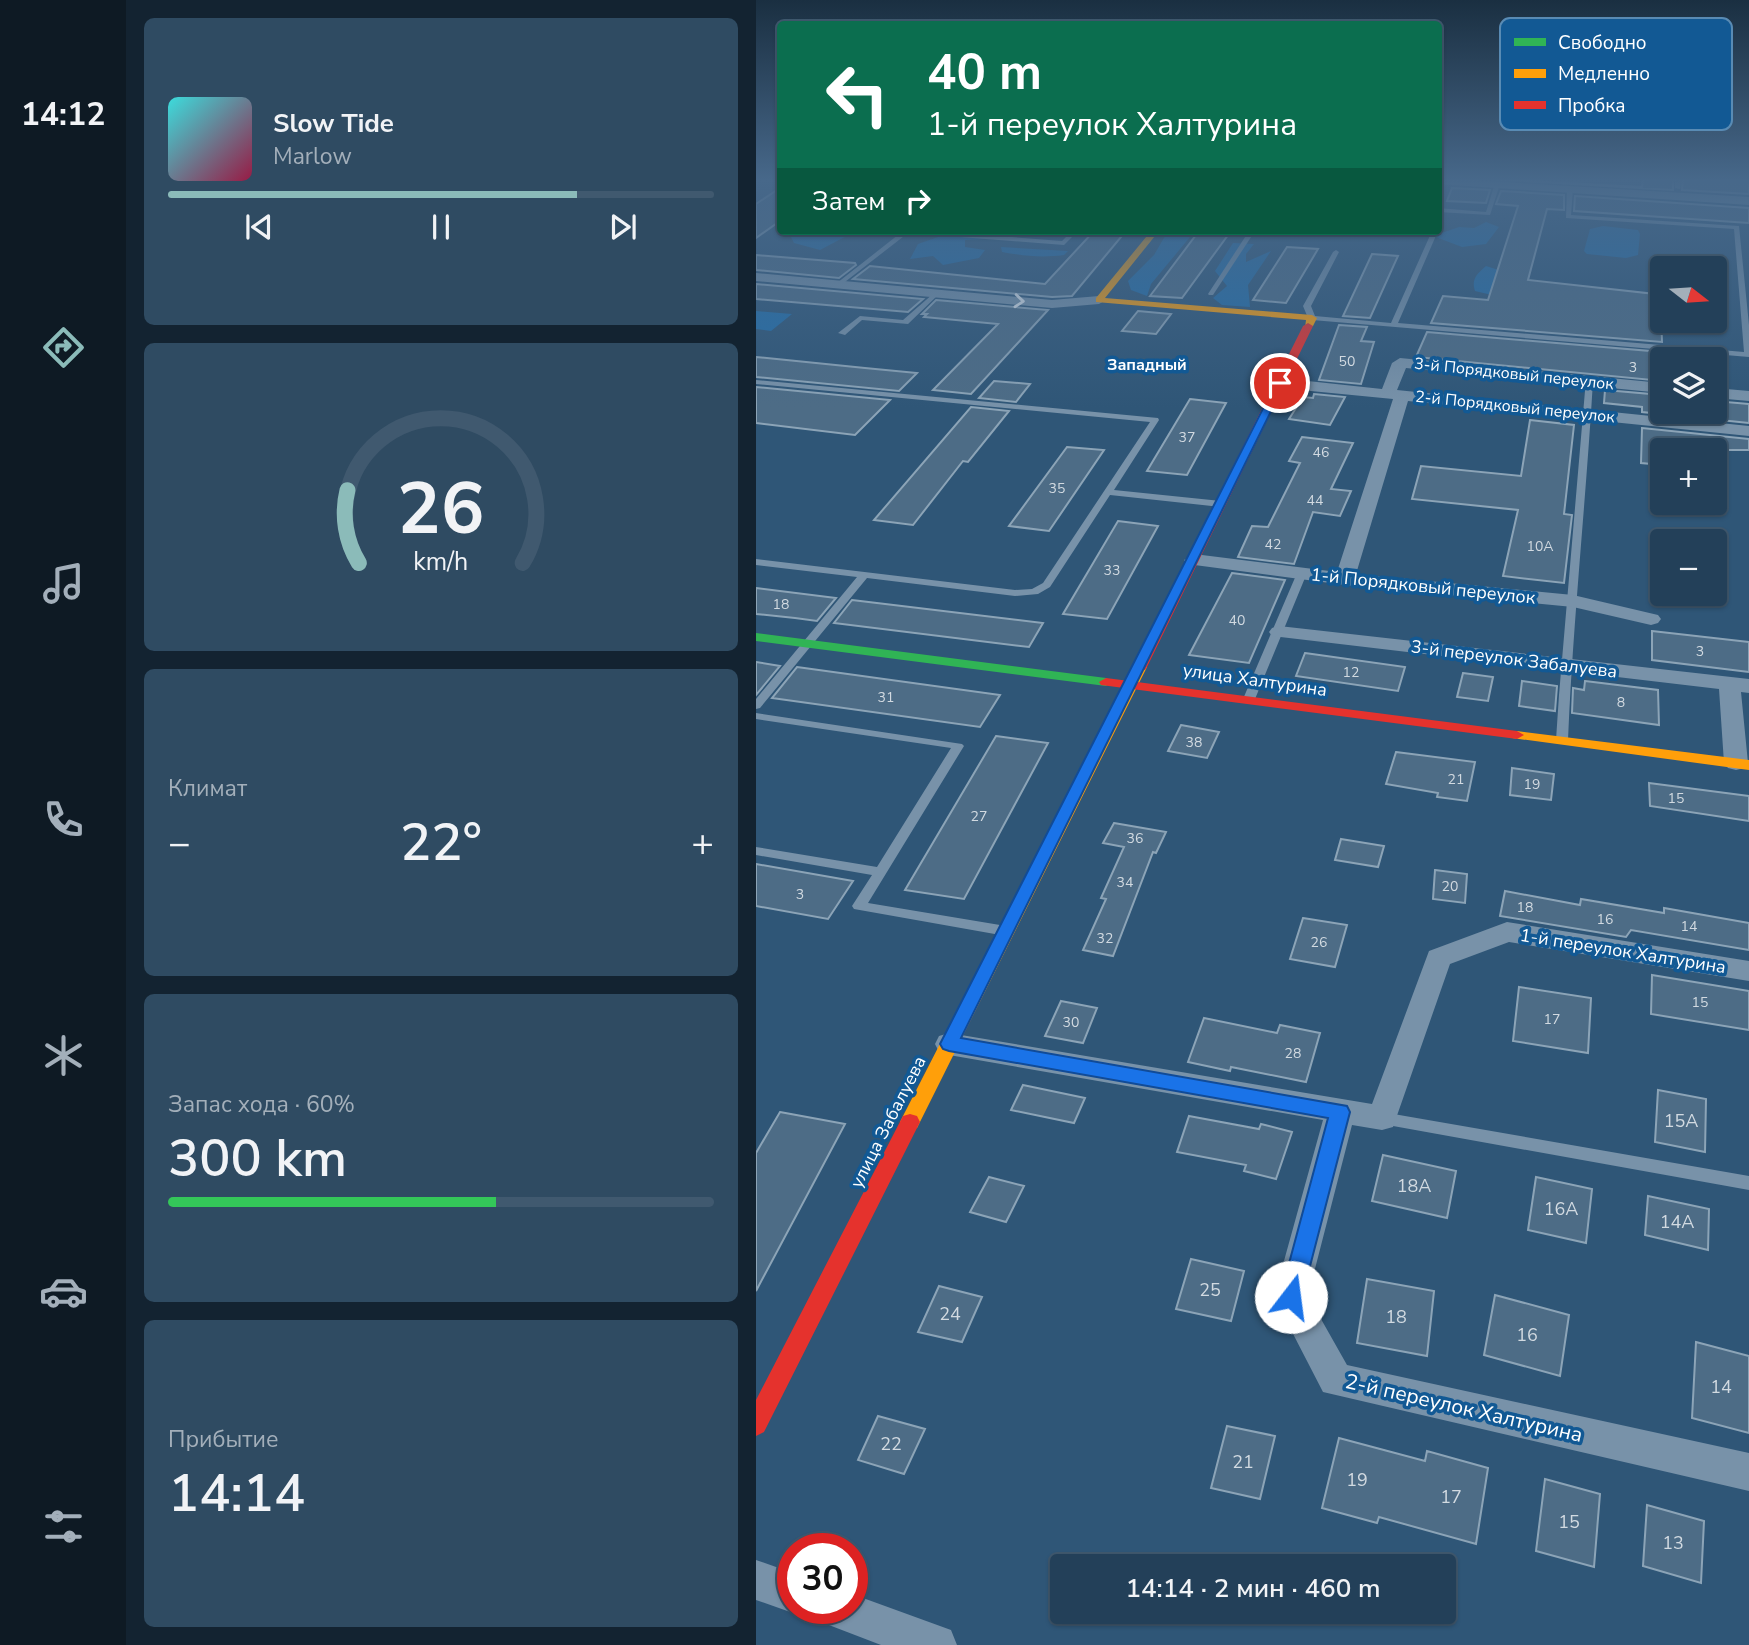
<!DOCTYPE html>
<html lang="ru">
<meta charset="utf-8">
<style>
:root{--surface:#234059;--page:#2f4b62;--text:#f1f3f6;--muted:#a3afba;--line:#40596f;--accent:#8bbbb9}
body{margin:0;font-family:"Nunito Sans",sans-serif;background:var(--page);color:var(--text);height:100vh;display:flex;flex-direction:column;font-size:26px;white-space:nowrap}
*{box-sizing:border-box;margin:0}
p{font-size:23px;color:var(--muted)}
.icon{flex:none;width:38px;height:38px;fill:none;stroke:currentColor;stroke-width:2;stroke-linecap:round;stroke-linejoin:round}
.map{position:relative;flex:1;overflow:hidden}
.side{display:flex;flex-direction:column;gap:18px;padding:18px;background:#132331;width:630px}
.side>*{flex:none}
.top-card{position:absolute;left:21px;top:21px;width:665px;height:214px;border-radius:7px;box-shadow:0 2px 5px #0004,0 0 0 2px var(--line);background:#0b6e4f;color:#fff;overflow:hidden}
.needle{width:46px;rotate:107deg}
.tools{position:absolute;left:894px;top:256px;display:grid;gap:14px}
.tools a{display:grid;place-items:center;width:77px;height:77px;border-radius:7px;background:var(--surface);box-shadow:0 2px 5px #0004,0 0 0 2px var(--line);font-size:35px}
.speed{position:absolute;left:21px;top:1533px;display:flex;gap:14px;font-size:35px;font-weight:700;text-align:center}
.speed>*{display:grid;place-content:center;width:91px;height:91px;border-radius:50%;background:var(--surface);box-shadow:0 2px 5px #0004,0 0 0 2px var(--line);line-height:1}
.speed .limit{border:10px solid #d22;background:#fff;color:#111}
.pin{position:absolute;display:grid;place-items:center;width:60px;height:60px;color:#fff;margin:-30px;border:4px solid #fff;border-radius:50%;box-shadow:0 2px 7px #0007}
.me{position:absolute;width:77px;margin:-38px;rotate:15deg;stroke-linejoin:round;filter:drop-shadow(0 0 5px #0008)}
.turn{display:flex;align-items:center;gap:24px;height:147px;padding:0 35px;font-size:32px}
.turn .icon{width:91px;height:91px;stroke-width:2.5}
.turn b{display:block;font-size:49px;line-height:60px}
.then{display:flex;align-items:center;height:66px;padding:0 35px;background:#0003;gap:14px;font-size:26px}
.big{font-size:52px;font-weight:600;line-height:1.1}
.side .tile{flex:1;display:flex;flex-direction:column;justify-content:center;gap:10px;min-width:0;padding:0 24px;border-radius:10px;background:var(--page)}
.side .dial{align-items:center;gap:0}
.dial svg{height:182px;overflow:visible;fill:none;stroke:var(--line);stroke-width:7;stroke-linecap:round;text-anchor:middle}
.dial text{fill:var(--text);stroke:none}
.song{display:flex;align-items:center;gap:21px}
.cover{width:84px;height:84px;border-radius:10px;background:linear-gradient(135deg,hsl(180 70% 55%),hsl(340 70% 35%))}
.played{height:7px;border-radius:4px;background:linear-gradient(90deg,var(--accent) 75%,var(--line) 75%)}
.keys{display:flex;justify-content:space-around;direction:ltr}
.heat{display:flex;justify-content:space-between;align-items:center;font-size:38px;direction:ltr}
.charge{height:10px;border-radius:5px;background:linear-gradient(90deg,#34c759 60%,var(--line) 0)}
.trip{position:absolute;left:294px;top:1554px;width:406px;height:70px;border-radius:7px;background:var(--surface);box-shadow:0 2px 5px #0004,0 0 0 2px var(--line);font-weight:600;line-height:70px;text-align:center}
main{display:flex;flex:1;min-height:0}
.tabs{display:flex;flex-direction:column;width:126px;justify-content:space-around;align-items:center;background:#0e1a24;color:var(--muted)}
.tabs .icon{width:49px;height:49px}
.tabs .current{color:var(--accent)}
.tabs b{font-size:32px;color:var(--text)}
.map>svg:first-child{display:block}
.green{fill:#236ea9}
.building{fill:#4d6c86;stroke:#8ca4b7;stroke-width:2}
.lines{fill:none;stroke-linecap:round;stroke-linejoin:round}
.lane{fill:#7892a9;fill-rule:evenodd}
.street{fill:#7892a9;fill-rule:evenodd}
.fast{fill:#30b455;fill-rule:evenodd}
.slow{fill:#ff9f0a;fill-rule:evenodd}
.jam{fill:#e5322d;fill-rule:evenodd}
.oneway{stroke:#e4e9ee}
.route{fill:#1a73e8;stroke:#114b97;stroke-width:2}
.labels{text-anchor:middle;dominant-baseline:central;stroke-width:7;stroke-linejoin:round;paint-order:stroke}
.number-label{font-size:14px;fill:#d2dae1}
.far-neighbourhood-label{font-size:16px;font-weight:bold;fill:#fff;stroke:#125994}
.far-street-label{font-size:16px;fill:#fff;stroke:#125994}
.street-label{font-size:18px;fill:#fff;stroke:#125994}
.near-number-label{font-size:18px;fill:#d2dae1}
.near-street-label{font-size:21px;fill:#fff;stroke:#125994}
.key{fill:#125994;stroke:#598bb4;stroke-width:2}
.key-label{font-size:19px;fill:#fff}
</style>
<main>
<nav class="tabs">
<b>14:12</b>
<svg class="icon current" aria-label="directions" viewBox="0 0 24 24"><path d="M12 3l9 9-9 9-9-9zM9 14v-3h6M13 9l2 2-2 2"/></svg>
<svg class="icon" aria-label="music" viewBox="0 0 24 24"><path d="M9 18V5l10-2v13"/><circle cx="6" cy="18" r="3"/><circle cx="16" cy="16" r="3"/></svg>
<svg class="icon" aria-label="phone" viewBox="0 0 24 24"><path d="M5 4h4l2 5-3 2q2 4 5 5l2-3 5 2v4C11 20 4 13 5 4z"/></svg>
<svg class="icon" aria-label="climate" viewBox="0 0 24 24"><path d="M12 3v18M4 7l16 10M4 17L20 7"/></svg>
<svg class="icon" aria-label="car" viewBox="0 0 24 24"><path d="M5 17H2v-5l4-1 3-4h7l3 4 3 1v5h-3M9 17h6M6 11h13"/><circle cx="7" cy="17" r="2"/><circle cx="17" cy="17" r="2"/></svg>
<svg class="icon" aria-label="filters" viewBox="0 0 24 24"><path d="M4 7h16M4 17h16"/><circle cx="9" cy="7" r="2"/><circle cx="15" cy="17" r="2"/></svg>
</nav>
<section class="side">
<div class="tile">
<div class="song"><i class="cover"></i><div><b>Slow Tide</b><p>Marlow</p></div></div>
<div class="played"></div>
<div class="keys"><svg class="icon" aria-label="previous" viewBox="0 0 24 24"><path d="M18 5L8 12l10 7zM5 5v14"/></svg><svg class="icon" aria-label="pause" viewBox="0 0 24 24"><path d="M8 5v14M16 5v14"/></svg><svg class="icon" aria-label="next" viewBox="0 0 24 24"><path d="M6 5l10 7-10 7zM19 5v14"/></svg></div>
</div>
<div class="tile dial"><svg viewBox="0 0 100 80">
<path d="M14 69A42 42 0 1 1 86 69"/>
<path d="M14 69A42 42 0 0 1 9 37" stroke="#8bbbb9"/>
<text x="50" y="56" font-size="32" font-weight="700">26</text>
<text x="50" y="72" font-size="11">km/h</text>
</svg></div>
<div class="tile"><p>Климат</p>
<div class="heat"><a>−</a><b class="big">22°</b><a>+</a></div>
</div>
<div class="tile"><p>Запас хода · 60%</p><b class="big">300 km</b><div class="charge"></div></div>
<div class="tile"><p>Прибытие</p><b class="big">14:14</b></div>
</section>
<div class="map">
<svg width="993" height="1645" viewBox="0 0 993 1645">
<rect width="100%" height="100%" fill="#2f5677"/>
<path class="green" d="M 730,222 L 743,227 L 730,244 L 706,247 L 677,236 L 703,227 L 718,228 Z
M 847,226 L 882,230 L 884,234 L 882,255 L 870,258 L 831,254 L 828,251 L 834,229 Z
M 32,231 L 100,231 L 64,250 L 38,243 Z
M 169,231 L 263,231 L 249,238 L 209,240 L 209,247 L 229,250 L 223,258 L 187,265 L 177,256 L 154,259 L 162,244 L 182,237 Z
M 412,231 L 439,231 L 395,284 L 391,296 L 375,290 L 372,281 L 398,255 Z
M 477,243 L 498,244 L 490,254 L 490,262 L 515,251 L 492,285 L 494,307 L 466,305 L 457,298 L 471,286 L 459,271 Z
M 245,247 L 312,251 L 308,255 C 286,258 268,256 246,252 Z
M 730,266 L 749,272 L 736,295 L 719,291 C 715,279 721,274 730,266 Z
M 0,311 L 36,314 L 15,331 L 0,329 Z"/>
<path class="building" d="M 719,178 L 886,187 L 887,178 L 917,178 L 917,190 Z
M 927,178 L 993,178 L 993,194 L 926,190 Z
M 24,188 L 24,221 L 0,238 L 0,204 Z
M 696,188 L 734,190 L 730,203 L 691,201 Z
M 745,191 L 808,195 L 808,210 L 791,209 L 772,280 L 899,294 L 896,314 L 905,315 L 906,342 L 675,323 L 687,296 L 732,300 L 762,206 L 740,204 Z
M 819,196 L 993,208 L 993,223 L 818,211 Z
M 338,231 L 370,231 L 316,296 L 296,297 L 97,279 L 114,266 L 289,284 Z
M 443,231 L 475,231 L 426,298 L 394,296 Z
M 531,247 L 562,249 L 530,303 L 497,300 Z
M 616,254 L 642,256 L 614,318 L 587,316 Z
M 0,255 L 99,263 L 100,265 L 83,278 L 0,270 Z
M 0,284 L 167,299 L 152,312 L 0,299 Z
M 180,300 L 292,310 L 215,394 L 177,390 L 242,324 L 168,317 L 171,314 L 166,314 Z
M 382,311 L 415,314 L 400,334 L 366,331 Z
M 583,325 L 611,327 L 605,341 L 618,342 L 605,384 L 563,380 Z
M 671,332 L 906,352 L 906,381 L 660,357 Z
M 0,357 L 109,368 L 161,373 L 143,391 L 0,377 Z
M 238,381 L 274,384 L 260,402 L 223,398 Z
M 0,387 L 134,400 L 99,435 L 0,423 Z
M 849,390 L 906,395 L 906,411 L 959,411 L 959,401 L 993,404 L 993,423 L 886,412 L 886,407 L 848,403 Z
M 558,394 L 589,397 L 574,425 L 533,419 L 547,397 L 557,398 Z
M 434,399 L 470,403 L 431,475 L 391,471 Z
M 215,407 L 253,411 L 212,462 L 207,461 L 157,525 L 118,520 Z
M 774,420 L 818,425 L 808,514 L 816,515 L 808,583 L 747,576 L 762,510 L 656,499 L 665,466 L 765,476 Z
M 886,428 L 993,439 L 993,450 L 906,450 L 906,465 L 885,463 Z
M 546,437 L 597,443 L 575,489 L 595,491 L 584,516 L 557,512 L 538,564 L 482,557 L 496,526 L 512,527 L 544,463 L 533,461 Z
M 311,447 L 348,450 L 293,531 L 253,526 Z
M 362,521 L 402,526 L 351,619 L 307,614 Z
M 476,573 L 529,580 L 493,663 L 433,655 Z
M 0,588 L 80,598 L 61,621 L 39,618 L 0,614 Z
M 96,600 L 287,623 L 273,647 L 78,623 Z
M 896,631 L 993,642 L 993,672 L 896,660 Z
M 549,653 L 649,667 L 642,691 L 540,676 Z
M 0,662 L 24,666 L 0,695 Z
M 41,667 L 244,695 L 224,727 L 16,698 Z
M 707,673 L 737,677 L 732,701 L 701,697 Z
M 766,681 L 801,686 L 799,711 L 763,706 Z
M 829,681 L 902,690 L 903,725 L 816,713 L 817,688 L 828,690 Z
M 425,725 L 463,732 L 451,758 L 412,751 Z
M 240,736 L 292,743 L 208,899 L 149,890 Z
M 640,752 L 719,762 L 711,801 L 681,797 L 682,793 L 630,784 Z
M 756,768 L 798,774 L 795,800 L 754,795 Z
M 893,783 L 993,796 L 993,821 L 894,806 Z
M 358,823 L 410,832 L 400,853 L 397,852 L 357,956 L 327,950 L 350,899 L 345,898 L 368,847 L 347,843 Z
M 585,839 L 628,846 L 622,867 L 579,860 Z
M 0,864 L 97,881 L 72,919 L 0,906 Z
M 679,870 L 711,874 L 709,903 L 677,899 Z
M 749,891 L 824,905 L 825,899 L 908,913 L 908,908 L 993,923 L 993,950 L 875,930 L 870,937 L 744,916 Z
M 547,918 L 591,925 L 579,967 L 534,959 Z
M 896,975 L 993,991 L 993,1030 L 895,1014 Z
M 763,987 L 835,998 L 832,1053 L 757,1041 Z
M 305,1001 L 341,1008 L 327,1043 L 289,1036 Z
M 448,1018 L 521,1033 L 524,1025 L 564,1033 L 550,1082 L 475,1067 L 474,1071 L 432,1062 Z
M 267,1085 L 329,1098 L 318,1123 L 255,1110 Z
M 902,1090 L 950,1099 L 949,1152 L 899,1142 Z
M 24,1112 L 89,1124 L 0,1291 L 0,1153 Z
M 433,1116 L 503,1129 L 505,1124 L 536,1132 L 520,1179 L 488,1171 L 490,1165 L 421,1152 Z
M 627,1155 L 700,1171 L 691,1218 L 616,1201 Z
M 233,1177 L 268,1186 L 250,1222 L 214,1212 Z
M 780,1177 L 836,1189 L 830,1243 L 772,1230 Z
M 892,1196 L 953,1209 L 952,1250 L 889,1235 Z
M 435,1259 L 488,1271 L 475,1321 L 420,1309 Z
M 611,1279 L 678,1291 L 671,1356 L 601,1343 Z
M 183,1286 L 226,1297 L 206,1342 L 162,1332 Z
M 739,1295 L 813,1315 L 804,1376 L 728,1355 Z
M 940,1342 L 993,1356 L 993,1433 L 936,1418 Z
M 122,1416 L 169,1429 L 148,1474 L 102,1460 Z
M 471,1426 L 519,1436 L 504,1499 L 455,1488 Z
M 583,1438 L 669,1461 L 671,1451 L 732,1468 L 720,1544 L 623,1517 L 621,1523 L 566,1508 Z
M 789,1479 L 844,1494 L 838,1567 L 780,1551 Z
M 891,1505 L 948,1521 L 945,1583 L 887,1566 Z"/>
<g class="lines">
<path class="lane" d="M 919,178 L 925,178 L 924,189 L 919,188 Z
M 739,183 L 744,184 L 734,215 L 682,212 L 682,208 L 730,212 Z
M 814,187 L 817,189 L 815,215 L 983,226 L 993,325 L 993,357 L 556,320 L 552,318 L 547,306 L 577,252 L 580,250 L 583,252 L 555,306 L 559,316 L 635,323 L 676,231 L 682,231 L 642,323 L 988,352 L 978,229 L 810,218 L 811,189 Z
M 147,231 L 176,231 L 306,241 L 316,231 L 322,231 L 308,245 L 152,233 L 85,285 L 81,285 L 81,283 Z
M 493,231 L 499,231 L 457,295 L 453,295 L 452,294 Z
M 178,293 L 183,294 L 152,324 L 106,320 L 89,335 L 82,333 L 104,316 L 147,320 Z
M 830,379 L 837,381 C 830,501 817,620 812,740 L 806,743 L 800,740 L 803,695 Z
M 0,380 L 402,418 L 403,420 L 358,490 L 465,501 L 470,504 L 465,507 L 354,495 L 294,587 L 282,594 L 259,596 L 111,578 L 4,708 L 0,709 L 0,699 L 101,577 L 0,565 L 0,559 L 259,590 L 276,589 L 287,583 L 394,422 L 0,384 Z
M 546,570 L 551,573 L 499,699 L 497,701 L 489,701 L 487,699 L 541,573 Z
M 0,713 L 206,744 L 208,746 L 112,903 L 250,926 L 255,928 L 257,931 L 255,934 L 250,936 L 98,909 L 96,906 L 116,875 L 0,855 L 0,847 L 121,867 L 195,748 L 0,719 Z
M 626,1112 L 993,1176 L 993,1190 L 626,1124 L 621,1122 L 618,1118 L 621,1114 Z"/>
<path class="street" d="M 682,178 L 993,197 L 993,205 L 682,184 Z
M 0,273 L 296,300 L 343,296 L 350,300 L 343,304 L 296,308 L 0,281 Z
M 644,358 L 906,383 L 906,393 L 650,368 L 641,390 L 993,426 L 993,436 L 652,401 L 600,574 L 817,595 L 902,615 L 905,619 L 902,623 L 895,625 L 817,607 L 589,585 L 431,564 L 428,560 L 438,554 L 581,572 L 637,399 L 524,388 L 516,383 L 524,378 L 626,389 L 636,363 Z
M 959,388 L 993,391 L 993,401 L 959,398 Z
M 523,626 L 993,679 L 993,693 L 985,692 L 992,763 L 988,768 L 980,770 L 972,768 L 968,763 L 963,689 L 516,636 L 513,632 L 516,628 Z
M 751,922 L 993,961 L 993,981 L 753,942 L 694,964 L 637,1127 L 626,1130 L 596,1125 L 552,1296 L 591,1365 L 993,1453 L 993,1491 L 567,1392 L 518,1297 L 567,1120 L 193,1055 L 183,1052 L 179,1044 L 183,1036 L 193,1033 L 616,1104 L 673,951 Z
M 0,1560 L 37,1573 L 37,1608 L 48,1608 L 37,1613 L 0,1600 Z
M 96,1594 L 195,1630 L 201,1645 L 125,1645 L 65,1622 L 59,1608 L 96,1608 Z"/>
<path class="fast" d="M 0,633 L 350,678 L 357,682 L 350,686 L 0,641 Z"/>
<path class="slow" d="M 395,231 L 403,231 L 349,298 L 556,315 L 561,318 L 557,326 L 549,328 L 550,320 L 340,302 L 340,298 Z
M 384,663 L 391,667 L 161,1128 L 154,1130 L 147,1128 L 144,1122 L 147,1116 L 377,667 Z
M 761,731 L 993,760 L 993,770 L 756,738 L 754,735 Z"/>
<path class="jam" d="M 552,323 L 557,326 L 391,667 L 389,670 L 379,670 L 377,667 L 547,326 Z
M 350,678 L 761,731 L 768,735 L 761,739 L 345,685 L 343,682 Z
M 154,1114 L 161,1116 L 164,1122 L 8,1432 L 0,1436 L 0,1400 L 147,1116 Z"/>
</g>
<defs><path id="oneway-chevron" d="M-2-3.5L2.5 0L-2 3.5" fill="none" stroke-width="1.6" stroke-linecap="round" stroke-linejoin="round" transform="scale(1.75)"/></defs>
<use class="oneway" href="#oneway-chevron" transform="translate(263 301) rotate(5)"/>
<linearGradient id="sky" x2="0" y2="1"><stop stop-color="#1a2f41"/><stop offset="0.44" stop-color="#47688a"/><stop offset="1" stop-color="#47688a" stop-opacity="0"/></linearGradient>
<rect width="993" height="408" fill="url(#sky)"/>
<path class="route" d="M 521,381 L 529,383 L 205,1038 L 591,1106 L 594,1112 L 546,1297 L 542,1304 L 535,1307 L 527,1304 L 524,1297 L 572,1118 L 193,1051 L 187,1049 L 184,1044 Z"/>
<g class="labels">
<g class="number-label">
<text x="591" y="361">50</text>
<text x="877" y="367">3</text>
<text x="431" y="437">37</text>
<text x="565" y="452">46</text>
<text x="301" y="488">35</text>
<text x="559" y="500">44</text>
<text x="517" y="544">42</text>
<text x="784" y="546">10А</text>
<text x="356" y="570">33</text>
<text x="25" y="604">18</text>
<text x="481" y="620">40</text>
<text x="944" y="651">3</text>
<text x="595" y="672">12</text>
<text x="130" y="697">31</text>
<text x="865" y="702">8</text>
<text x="438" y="742">38</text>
<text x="700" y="779">21</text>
<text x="776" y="784">19</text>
<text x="920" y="798">15</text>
<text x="223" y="816">27</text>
<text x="379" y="838">36</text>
<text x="369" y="882">34</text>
<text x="694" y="886">20</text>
<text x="44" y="894">3</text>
<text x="769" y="907">18</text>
<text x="849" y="919">16</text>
<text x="933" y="926">14</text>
<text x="349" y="938">32</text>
<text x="563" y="942">26</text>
<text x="944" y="1002">15</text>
<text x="796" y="1019">17</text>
<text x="315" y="1022">30</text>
<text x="537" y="1053">28</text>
</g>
<g class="far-neighbourhood-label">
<text x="391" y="365">Западный</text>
</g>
<g class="far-street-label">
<text transform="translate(758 374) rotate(6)">3-й Порядковый переулок</text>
<text transform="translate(759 407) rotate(6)">2-й Порядковый переулок</text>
</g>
<g class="street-label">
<text transform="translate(667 586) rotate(6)">1-й Порядковый переулок</text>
<text transform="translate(758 659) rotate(7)">3-й переулок Забалуева</text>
<text transform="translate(499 680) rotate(8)">улица Халтурина</text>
<text transform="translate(867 951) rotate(9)">1-й переулок Халтурина</text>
<text transform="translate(132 1122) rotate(-63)">улица Забалуева</text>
</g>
<g class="near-number-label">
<text x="925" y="1121">15А</text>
<text x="658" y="1186">18А</text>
<text x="805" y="1209">16А</text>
<text x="921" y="1222">14А</text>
<text x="454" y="1290">25</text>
<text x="194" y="1314">24</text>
<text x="640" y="1317">18</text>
<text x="771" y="1335">16</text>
<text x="965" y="1387">14</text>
<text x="135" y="1444">22</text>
<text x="487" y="1462">21</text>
<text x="601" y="1480">19</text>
<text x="695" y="1497">17</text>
<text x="813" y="1522">15</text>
<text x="917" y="1543">13</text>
</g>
<g class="near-street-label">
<text transform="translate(708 1408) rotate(13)">2-й переулок Халтурина</text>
</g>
</g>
<rect x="744" y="18" width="232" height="112" rx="10" class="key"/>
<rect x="758" y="38" width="32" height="8" fill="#30b455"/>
<rect x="758" y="69" width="32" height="9" fill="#ff9f0a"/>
<rect x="758" y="101" width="32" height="8" fill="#e5322d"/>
<g class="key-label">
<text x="802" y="49">Свободно</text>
<text x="802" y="80">Медленно</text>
<text x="802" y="112">Пробка</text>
</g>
</svg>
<div class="tools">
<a><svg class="needle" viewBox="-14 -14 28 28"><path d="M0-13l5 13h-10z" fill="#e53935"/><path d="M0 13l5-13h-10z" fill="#a3afba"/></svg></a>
<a><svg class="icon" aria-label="layers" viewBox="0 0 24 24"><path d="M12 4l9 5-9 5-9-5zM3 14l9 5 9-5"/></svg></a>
<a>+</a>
<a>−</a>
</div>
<div class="speed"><div class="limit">30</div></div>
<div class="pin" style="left:524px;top:383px;background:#d93025"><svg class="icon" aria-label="arrive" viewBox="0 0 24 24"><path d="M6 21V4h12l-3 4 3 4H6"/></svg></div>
<svg class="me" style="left:535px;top:1297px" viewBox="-20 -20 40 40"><circle r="19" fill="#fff"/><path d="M0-13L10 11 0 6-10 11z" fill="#1a73e8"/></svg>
<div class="trip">14:14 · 2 мин · 460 m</div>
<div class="top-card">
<div class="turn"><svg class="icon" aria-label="left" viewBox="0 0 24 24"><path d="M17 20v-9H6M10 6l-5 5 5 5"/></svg><div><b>40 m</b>1-й переулок Халтурина</div></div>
<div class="then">Затем<svg class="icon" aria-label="right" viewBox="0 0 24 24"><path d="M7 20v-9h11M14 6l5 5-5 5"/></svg></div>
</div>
</div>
</main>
